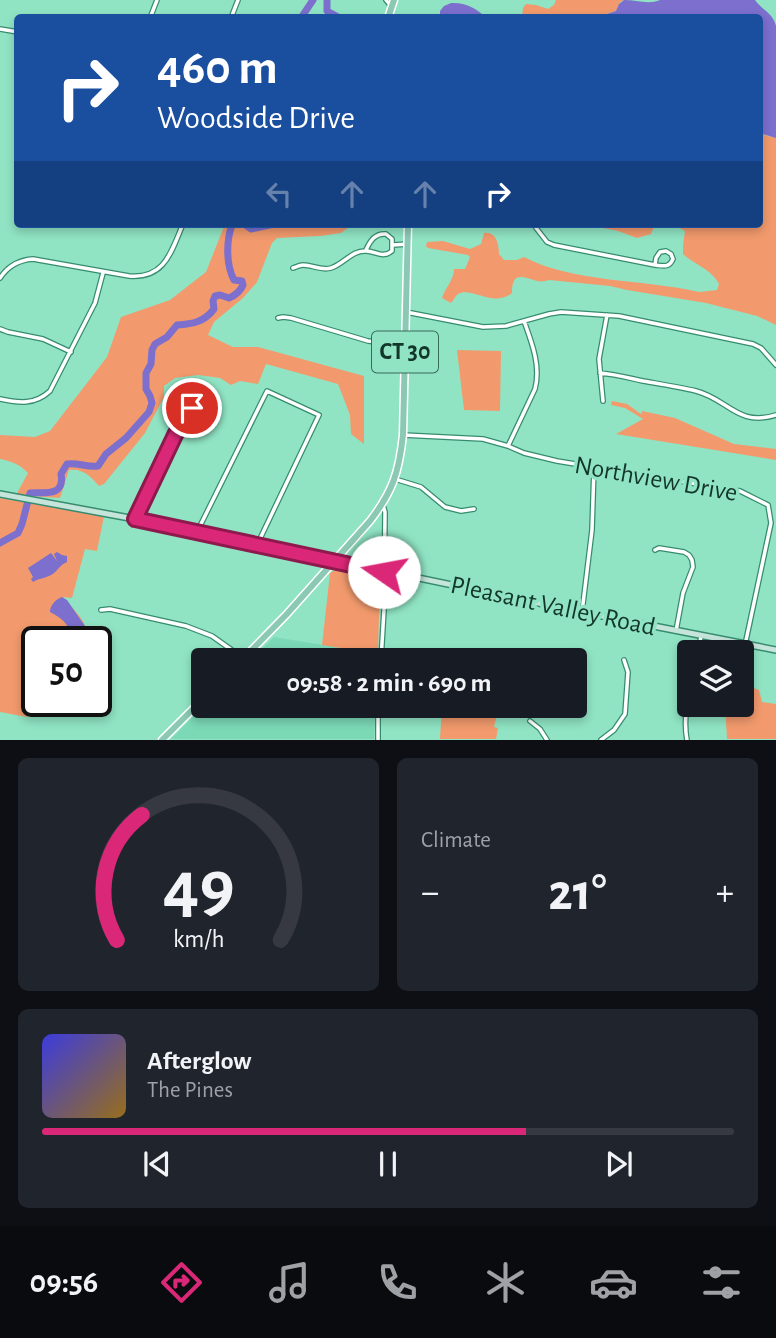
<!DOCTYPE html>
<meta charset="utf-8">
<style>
:root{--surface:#171b24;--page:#20242c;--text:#f1f3f6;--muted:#9ea1a6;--line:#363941;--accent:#db2777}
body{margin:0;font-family:"Alegreya Sans",sans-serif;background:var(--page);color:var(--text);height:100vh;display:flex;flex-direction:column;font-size:26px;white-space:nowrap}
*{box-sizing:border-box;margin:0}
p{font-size:23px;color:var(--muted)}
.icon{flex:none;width:38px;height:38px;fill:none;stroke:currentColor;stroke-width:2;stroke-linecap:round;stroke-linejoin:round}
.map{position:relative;height:740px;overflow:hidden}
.drawer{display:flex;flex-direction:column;gap:18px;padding:18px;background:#0d0f14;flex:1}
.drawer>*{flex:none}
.top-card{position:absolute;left:14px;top:14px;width:749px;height:214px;border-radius:7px;box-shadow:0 4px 10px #0003;background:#1a4fa0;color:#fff;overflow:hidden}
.buttons{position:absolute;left:677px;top:640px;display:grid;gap:14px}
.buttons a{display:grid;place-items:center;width:77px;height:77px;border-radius:7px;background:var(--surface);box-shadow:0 4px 10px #0003;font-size:35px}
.speed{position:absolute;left:21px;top:626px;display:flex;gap:14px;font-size:35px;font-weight:700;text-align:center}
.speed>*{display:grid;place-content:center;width:91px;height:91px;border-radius:50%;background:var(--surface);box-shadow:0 4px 10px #0003;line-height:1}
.speed .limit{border:4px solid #111;border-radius:10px;background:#fff;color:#111}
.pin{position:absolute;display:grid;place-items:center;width:60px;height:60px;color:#fff;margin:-30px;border:4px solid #fff;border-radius:50%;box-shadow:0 2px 7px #0007}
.me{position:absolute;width:77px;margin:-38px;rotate:282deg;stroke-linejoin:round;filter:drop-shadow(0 0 5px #0008)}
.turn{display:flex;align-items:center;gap:24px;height:147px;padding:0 28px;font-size:32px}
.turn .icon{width:91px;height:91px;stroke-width:2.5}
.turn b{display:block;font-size:49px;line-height:60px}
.lanes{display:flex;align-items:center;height:66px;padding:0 28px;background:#0003;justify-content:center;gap:35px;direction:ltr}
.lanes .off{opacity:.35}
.big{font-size:52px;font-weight:700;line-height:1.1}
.drawer .card{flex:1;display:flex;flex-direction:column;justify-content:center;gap:10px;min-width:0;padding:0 24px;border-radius:10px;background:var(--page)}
.drawer .dial{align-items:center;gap:0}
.dial svg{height:182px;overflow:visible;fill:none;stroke:var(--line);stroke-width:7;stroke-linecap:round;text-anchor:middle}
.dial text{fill:var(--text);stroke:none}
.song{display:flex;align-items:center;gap:21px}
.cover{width:84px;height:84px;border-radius:10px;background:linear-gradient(135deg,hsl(240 70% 55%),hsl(40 70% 35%))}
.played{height:7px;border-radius:4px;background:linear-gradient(90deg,var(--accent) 70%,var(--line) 70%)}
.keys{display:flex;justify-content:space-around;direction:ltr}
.heat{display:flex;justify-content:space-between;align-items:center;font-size:38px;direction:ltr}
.drawer .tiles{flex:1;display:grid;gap:18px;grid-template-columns:1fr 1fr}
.card:last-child{grid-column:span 2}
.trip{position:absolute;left:191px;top:648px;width:396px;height:70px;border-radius:7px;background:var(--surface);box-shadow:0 4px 10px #0003;font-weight:700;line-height:70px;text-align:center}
.dock{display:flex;height:112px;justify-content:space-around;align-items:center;background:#090b0e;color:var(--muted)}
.dock .icon{width:49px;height:49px}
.dock .on{color:var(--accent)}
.dock b{font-size:32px;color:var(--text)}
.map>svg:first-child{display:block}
.built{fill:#7bd9b6}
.green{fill:#f29a6d}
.water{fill:#7c6fce}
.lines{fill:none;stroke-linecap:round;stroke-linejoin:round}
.river{stroke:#7c6fce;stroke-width:7}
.street-casing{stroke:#368c6f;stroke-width:6}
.secondary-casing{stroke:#368c6f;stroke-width:8}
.primary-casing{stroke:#fff;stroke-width:9}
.street{stroke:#fff;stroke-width:3.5}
.secondary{stroke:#c5e4da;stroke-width:5}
.primary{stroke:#8cc9b5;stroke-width:6}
.route-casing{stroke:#8e194d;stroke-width:18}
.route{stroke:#db2777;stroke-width:12}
.labels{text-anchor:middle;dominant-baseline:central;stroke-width:7;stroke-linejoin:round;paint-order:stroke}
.shield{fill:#90e4c4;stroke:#386a58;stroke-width:2}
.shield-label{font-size:24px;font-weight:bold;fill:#13362a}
.street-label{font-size:26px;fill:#13362a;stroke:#90e4c4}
</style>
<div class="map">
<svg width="776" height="740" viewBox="0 0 776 740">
<rect width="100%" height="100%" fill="#90e4c4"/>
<path class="built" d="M 274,637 L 378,654 L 378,660 L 251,660 Z
M 205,705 L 376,705 L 374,739 L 171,739 Z"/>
<path class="green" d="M 556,0 L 624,0 L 620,2 L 616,11 L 598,17 L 522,18 L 523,8 L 526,4 L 536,5 L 548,9 L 554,5 Z
M 760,131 C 765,136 769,138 776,135 L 776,325 L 757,316 L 706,303 L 627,290 L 610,286 L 549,280 C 546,281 541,282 537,281 C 522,277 512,271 512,293 C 493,308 471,286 458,294 C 455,296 454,300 451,303 L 442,298 C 445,288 454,280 454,269 L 465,269 L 470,257 L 468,255 L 428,248 L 426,246 L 427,242 L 443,241 L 470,249 L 481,244 L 484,233 C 496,231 499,244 499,254 L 504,260 L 517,260 L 524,257 C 573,283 644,279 699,292 L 717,290 L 719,284 C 711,269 695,265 683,254 L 683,245 L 685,231 L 674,225 L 662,224 L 760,224 Z
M 225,224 L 353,224 L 341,233 L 320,236 L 277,238 L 272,243 L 257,282 L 243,298 L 214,322 L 208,335 L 233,347 L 258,347 L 364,376 L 364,444 L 351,434 L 350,415 L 338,384 L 266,364 L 258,384 L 240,381 L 231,385 L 220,378 L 198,375 L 175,378 L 164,386 L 164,397 L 145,433 L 104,484 L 99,486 C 91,477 83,468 69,470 L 60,498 L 16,495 L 28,473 C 21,465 11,461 0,459 L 0,435 L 35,437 L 50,431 L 107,357 L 121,317 L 170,300 L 206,272 Z
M 583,224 L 655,224 L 651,234 L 637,238 L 618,231 Z
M 457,350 L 501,351 L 500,411 L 464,410 Z
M 612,401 L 627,404 L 641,414 L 642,411 L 675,418 L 734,444 L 776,449 L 776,460 L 616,434 L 643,419 L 625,408 L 611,405 Z
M 0,498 L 104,516 L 97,551 L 85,549 L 72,598 L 63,597 C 73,610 92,624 86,642 L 46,637 L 44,642 L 37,642 L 37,675 L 27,717 L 0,712 Z
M 341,567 L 379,576 L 380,578 L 378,654 L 322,645 L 330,573 Z
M 742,684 L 759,690 L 762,702 L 776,704 L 776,739 L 727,739 L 725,705 L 742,705 Z
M 442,705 L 499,705 L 494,727 L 498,728 L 496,739 L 440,739 Z"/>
<path class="water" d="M 624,0 C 636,0 649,5 660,0 L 755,0 C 762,10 773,13 776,26 L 776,138 L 760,133 L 760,18 L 598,17 L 616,11 L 619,4 Z
M 451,3 C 464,2 477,8 485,17 L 440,17 L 440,11 L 444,6 Z
M 57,552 L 62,555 L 67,556 L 67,562 C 60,565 60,568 54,573 C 48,578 39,578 33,582 L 31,579 L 33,577 L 28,568 L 51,553 L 57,561 L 54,554 Z
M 62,597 L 67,600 L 87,629 L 84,642 L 67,642 C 74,627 63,619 50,612 C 50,605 56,599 62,597 Z"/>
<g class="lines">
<path class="river" d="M 327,0 L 327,11 L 340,18
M 301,18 L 313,0
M 244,224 L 251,229 L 274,224
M 0,543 L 18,533 L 22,524 L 30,493 C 45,492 65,497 61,474 L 67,464 C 78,462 87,468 98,466 L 106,454 L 126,438 L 149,412 L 152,403 L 150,396 L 146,389 L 146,373 L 151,364 L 152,350 L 155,344 L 167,337 L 177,325 C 193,324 204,322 214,309 L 213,301 L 215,296 L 220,295 L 229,298 C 236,295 240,292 243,285 L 242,281 L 234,280 C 226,265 226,241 232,225 L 235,224"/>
<g class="street-casing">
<path id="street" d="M 386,0 L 391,6
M 150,18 L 157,0
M 231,18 L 238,0
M 0,29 L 18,32
M 533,224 L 547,242 L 554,245 L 655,265 C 664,266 669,268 673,259 L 671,254 L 666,251 L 660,252 L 656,258 L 655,265
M 393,245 L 408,244
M 293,268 C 296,267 300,265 303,265 C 313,265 321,271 331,268 C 344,264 352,250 366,251 C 376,251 382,259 392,251 L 392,239 L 386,234 C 375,233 370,241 366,250
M 0,278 C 8,266 18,260 33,259 L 129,276 C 165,279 171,252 183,224
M 406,312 L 483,327 L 506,326 L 549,314 L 561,312 L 619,316 L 753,344 L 761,348 L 776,365
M 278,318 L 283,317 L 291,318 L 368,341 L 405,345
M 0,329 L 8,332 L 43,339 L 71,352
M 600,373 C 614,374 629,378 643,381 C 660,384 679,387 696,391 C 728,399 737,427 776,415
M 0,399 C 19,403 35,405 50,391 L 95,303 L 103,273
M 603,401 L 599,359 L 607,315
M 403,435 L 483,439 L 508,446 L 524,453 L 557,461 L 740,491 L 768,505 L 771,523 L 745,645
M 508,446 L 535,389 C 541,366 532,343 524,321
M 395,479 L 421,487 L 445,507 L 461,511 L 474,509
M 135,519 L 175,435 L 187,413 L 192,408
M 197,532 L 267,391 L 319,415 L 257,545
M 655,550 L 659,548 L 684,552 L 689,555 L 692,560 L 693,567 L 683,593 L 676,631
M 101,610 L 110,609 L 186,626 L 212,636 L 243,658
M 582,612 L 592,530 L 594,468
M 698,653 L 701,636
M 381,660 L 384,610 L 385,512 L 383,505
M 530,721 L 540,729 L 547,740
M 378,740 L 378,705
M 601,740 L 614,730 L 625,714 L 628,672 L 624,660
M 687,740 C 684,724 686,707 690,692"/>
</g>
<g class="secondary-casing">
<path id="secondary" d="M 0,494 L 135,519 L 582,612 L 776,650"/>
</g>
<g class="primary-casing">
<path id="primary" d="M 388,18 L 394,0
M 242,660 L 286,615 L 370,521 C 393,491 399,472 403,435 L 408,224
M 162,740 L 203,699"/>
</g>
<use href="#street" class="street"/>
<use href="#secondary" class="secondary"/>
<use href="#primary" class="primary"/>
</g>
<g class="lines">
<g class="route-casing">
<path id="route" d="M 192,408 L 187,413 L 175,435 L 135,519 L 384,572"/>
</g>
<use href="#route" class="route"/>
</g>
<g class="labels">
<rect class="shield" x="372" y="331.5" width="66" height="41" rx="5"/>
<g class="shield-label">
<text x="405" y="352">CT 30</text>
</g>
<g class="street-label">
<text transform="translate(656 479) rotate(10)">Northview Drive</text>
<text transform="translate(553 606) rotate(12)">Pleasant Valley Road</text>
</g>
</g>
</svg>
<div class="buttons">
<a><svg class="icon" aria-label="layers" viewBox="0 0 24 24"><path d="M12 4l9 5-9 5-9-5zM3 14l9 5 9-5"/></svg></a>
</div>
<div class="speed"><div class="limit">50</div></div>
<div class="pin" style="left:192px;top:408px;background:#d93025"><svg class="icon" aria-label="arrive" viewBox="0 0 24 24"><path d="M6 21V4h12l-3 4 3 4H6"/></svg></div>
<svg class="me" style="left:384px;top:572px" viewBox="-20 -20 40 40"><circle r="19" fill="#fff"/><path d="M0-13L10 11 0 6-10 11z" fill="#db2777"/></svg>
<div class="trip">09:58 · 2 min · 690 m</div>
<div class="top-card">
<div class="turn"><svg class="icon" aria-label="right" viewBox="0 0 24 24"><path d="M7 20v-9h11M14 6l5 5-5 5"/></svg><div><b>460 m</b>Woodside Drive</div></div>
<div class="lanes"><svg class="icon off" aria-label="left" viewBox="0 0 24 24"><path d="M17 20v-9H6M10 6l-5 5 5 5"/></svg><svg class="icon off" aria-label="ahead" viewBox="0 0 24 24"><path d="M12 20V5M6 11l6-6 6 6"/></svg><svg class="icon off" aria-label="ahead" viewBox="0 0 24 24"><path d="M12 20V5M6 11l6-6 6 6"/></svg><svg class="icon" aria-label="right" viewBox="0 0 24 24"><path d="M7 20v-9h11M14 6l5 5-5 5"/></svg></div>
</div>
</div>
<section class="drawer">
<div class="tiles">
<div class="card dial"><svg viewBox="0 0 100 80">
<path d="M14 69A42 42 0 1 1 86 69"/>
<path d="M14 69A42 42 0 0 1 25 14" stroke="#db2777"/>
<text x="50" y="56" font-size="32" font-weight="700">49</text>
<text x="50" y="72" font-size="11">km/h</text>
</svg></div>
<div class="card"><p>Climate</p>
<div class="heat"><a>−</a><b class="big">21°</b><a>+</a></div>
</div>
<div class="card">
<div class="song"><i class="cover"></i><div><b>Afterglow</b><p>The Pines</p></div></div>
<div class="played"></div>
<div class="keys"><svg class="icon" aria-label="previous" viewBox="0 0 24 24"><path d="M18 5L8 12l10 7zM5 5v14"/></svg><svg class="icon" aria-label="pause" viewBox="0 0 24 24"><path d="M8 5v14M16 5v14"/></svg><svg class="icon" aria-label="next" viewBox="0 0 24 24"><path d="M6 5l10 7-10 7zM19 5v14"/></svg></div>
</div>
</div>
</section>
<nav class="dock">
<b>09:56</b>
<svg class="icon on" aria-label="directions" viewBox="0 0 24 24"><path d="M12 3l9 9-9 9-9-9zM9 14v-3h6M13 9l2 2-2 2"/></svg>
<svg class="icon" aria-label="music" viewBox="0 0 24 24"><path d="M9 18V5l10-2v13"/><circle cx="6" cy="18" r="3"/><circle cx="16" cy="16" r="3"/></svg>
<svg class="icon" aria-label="phone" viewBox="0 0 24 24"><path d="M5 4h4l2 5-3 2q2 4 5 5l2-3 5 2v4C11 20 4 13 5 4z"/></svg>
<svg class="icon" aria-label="climate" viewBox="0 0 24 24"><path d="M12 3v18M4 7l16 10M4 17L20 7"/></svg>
<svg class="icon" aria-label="car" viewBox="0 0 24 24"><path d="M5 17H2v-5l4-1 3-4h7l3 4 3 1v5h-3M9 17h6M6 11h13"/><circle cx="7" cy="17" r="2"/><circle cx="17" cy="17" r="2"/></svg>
<svg class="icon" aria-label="filters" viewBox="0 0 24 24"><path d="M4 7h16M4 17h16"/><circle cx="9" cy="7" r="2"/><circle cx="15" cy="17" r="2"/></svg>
</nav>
